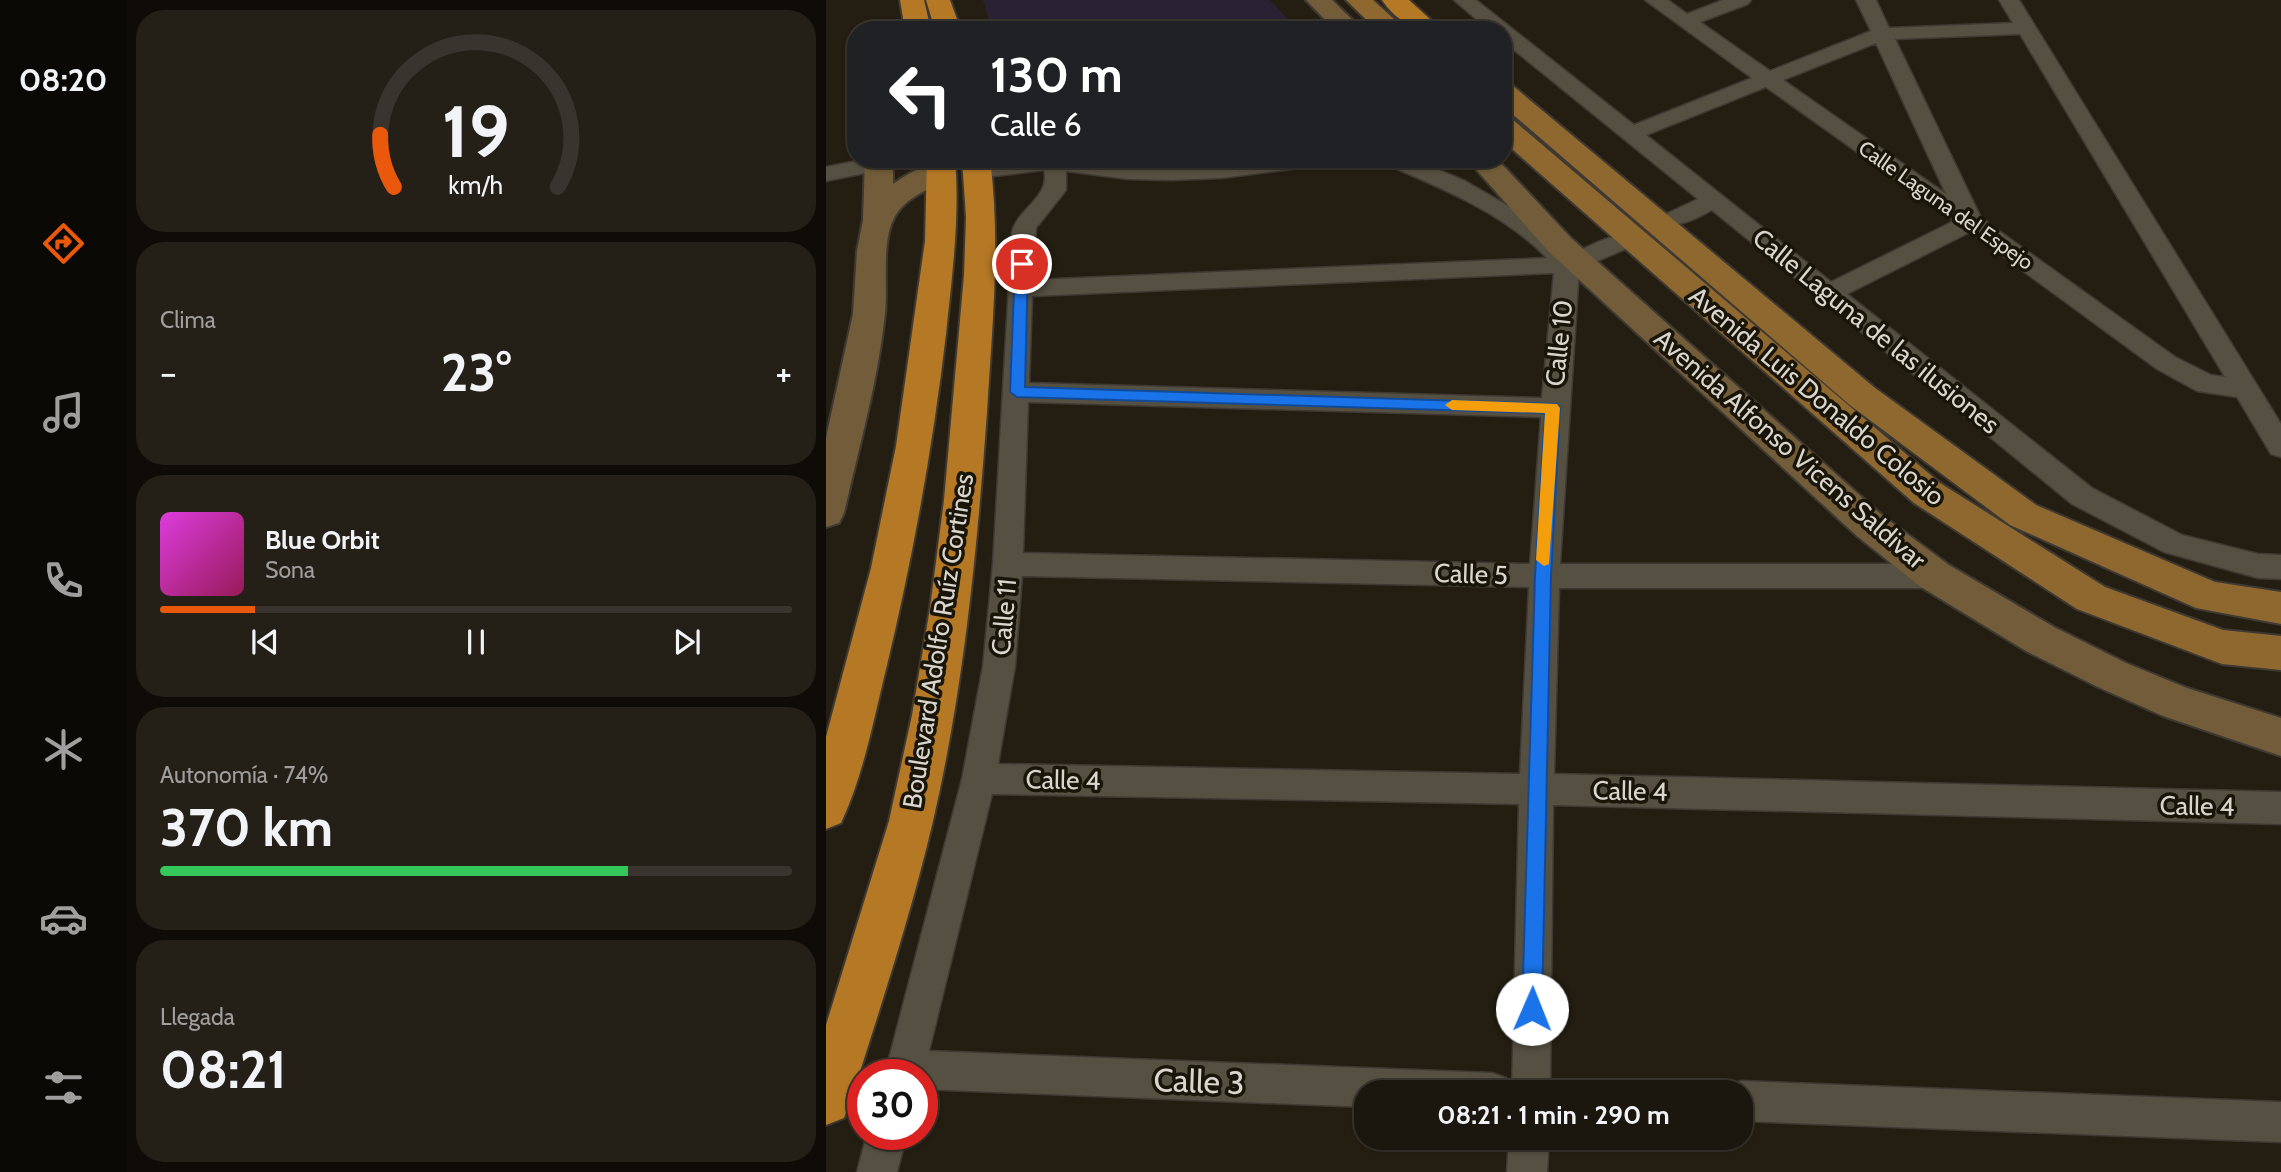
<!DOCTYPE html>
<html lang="es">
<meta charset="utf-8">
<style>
:root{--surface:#1b160e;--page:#241f17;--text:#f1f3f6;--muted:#a09f9e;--line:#39352e;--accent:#ea580c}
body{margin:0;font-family:Cabin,sans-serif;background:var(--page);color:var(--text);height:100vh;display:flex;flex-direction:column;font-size:26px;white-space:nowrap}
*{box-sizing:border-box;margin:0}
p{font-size:23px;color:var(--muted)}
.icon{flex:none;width:38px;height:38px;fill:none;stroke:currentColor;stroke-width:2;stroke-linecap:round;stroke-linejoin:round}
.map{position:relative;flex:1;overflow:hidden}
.side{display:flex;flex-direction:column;gap:10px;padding:10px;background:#0f0c08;width:700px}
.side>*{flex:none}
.top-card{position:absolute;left:21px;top:21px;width:665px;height:147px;border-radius:28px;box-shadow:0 2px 5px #0004,0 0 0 2px var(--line);background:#202124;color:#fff;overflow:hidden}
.speed{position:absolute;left:21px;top:1059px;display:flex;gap:14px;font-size:35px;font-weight:700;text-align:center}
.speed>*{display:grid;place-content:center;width:91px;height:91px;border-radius:50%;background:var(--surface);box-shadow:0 2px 5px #0004,0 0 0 2px var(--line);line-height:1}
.speed .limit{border:10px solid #d22;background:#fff;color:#111}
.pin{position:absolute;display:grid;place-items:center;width:60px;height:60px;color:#fff;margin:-30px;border:4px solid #fff;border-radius:50%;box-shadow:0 2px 7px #0007}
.me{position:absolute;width:77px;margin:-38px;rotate:1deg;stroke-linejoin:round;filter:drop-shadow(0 0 5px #0008)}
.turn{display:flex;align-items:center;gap:24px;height:147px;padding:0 28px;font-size:32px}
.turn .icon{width:91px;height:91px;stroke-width:2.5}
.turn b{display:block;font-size:49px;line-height:60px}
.big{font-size:52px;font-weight:700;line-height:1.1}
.side .card{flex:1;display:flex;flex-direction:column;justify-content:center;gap:10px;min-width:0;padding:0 24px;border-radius:28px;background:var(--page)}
.side .dial{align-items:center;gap:0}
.dial svg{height:182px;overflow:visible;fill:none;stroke:var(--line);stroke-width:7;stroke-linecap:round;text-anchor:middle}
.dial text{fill:var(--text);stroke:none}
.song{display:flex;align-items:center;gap:21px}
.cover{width:84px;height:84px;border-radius:10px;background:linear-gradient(135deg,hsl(300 70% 55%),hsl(330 70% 35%))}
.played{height:7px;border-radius:4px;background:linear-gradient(90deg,var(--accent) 15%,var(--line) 15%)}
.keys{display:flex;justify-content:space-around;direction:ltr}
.heat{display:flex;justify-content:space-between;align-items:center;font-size:38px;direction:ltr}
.charge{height:10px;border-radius:5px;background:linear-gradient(90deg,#34c759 74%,var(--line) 0)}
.trip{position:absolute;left:528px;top:1080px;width:399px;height:70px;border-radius:28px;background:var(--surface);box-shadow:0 2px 5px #0004,0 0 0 2px var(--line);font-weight:700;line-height:70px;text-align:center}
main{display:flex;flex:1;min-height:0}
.menu{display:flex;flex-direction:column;width:126px;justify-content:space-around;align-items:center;background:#0b0906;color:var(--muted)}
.menu .icon{width:49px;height:49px}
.menu .active{color:var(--accent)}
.menu b{font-size:32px;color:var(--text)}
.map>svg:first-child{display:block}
.education{fill:#2a2232}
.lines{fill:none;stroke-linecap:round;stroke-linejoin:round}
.street-casing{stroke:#3e3932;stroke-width:3}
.secondary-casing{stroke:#3e3932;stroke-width:4}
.primary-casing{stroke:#3e3932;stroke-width:4}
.highway-casing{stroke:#3e3932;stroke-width:4}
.street{fill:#565042;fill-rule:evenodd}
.secondary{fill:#725c39;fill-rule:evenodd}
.primary{fill:#8f6830;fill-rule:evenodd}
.highway{fill:#b57824;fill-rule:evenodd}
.route{fill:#1a73e8;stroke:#114b97;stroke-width:2}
.slow{fill:#f59e0b}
.labels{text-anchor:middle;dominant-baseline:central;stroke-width:7;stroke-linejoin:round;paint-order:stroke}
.far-street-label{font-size:21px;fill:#dad6ce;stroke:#1a1509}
.street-label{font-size:26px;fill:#dad6ce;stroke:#1a1509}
.near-street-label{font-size:32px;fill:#dad6ce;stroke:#1a1509}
</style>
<main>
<nav class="menu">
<b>08:20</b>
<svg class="icon active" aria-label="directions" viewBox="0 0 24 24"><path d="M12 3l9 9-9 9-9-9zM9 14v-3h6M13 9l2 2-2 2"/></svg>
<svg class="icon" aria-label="music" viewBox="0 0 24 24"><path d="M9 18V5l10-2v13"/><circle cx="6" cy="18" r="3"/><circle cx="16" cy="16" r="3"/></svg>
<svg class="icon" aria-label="phone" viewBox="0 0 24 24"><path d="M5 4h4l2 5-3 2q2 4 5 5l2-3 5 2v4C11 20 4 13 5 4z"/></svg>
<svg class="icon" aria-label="climate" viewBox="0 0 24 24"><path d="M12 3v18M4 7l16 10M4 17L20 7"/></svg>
<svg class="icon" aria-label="car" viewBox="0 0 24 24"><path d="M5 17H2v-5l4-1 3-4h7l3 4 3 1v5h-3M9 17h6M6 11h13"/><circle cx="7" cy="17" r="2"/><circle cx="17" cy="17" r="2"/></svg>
<svg class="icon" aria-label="filters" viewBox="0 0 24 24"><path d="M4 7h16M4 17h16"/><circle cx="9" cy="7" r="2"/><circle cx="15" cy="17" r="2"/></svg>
</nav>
<section class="side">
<div class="card dial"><svg viewBox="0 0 100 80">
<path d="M14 69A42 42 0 1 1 86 69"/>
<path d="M14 69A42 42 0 0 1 8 46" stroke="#ea580c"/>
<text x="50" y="56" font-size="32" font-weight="700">19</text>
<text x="50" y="72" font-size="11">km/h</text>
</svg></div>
<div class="card"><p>Clima</p>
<div class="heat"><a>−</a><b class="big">23°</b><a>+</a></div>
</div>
<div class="card">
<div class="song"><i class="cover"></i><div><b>Blue Orbit</b><p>Sona</p></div></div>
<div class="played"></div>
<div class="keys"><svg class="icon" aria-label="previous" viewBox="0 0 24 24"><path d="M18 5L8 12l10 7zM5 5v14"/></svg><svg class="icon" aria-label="pause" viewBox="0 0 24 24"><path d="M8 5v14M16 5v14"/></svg><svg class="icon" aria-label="next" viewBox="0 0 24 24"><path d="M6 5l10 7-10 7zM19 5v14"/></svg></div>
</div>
<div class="card"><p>Autonomía · 74%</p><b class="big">370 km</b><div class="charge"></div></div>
<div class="card"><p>Llegada</p><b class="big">08:21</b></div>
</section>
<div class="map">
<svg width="1455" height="1172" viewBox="0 0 1455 1172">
<rect width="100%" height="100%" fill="#241e12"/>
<path class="education" d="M 157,0 L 444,0 L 472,30 L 166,30 Z"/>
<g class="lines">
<g class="street-casing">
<path id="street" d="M 628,0 L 650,0 L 808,125 L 926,78 L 819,0 L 842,0 L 861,14 L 897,0 L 925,0 L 922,4 L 874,22 L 944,71 L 1045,31 L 1030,0 L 1050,0 L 1063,28 L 1187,23 L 1173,0 L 1193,0 L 1455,424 L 1455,457 L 1445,454 L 1411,397 L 1371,391 L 1331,369 L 1144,232 L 1021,294 L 1266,488 L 1356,535 L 1432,554 L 1455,555 L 1455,579 L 1432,578 L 1338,552 L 1246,504 L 886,210 C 872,217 857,227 842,223 L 838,218 L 842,213 L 872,199 L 677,41 L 677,30 L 663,30 ZM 1194,34 L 1399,377 L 1385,375 L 1349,357 L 1155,218 L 1069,39 ZM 1050,43 L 1120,194 L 957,80 ZM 940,87 L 1128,221 L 1005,282 L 820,135 Z
M 41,159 L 59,159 L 62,164 L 59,169 L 0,181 L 0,167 Z
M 194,159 L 256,159 L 302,165 L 346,166 L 435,159 L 501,159 L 498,164 L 490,166 L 395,178 L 346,180 L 302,179 L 240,171 L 240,190 L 210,228 L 206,280 L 721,258 C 677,213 616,188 559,164 L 556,159 L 587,159 L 639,181 L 715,225 L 745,255 C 762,247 786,232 804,237 L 808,242 L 804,247 L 753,269 L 734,564 L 1109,564 L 1119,568 L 1124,576 L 1119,584 L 1109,588 L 733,588 L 728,774 L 1455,792 L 1455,824 L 727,805 L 724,1092 L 686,1092 L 693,804 L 166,794 L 103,1051 L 666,1073 L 680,1078 L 685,1092 L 541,1092 L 541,1107 L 96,1089 L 96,1074 L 59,1074 L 136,779 L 157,666 L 167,564 L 186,232 C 192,208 225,197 218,170 L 152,178 L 144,176 L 141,171 L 144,166 ZM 728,273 L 716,398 L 203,383 L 206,296 ZM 202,402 L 715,417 L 704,564 L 197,553 ZM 196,576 L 703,587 L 694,774 L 172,764 L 189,666 Z
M 915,1081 L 1455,1102 L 1455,1142 L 915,1121 L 915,1092 L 899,1092 L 901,1087 Z
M 41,1134 L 81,1134 L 71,1172 L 31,1172 Z
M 683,1138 L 723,1138 L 721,1172 L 681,1172 Z"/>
</g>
<g class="secondary-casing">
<path id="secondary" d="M 480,0 L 506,0 L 537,30 L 509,30 Z
M 39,159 L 67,159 L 67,184 C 84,172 106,159 126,164 L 130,170 C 119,187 83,190 68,218 C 55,243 62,286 59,314 C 52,381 33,447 18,513 L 13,523 L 0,527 L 0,438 L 27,314 L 31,251 L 37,220 Z
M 641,159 L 671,159 L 745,238 L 1057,516 L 1123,565 L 1228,627 L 1300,663 L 1361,688 L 1455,718 L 1455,756 L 1337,716 L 1272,687 L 1200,651 L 1095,587 L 1031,536 L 723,252 Z"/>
</g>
<g class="primary-casing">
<path id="primary" d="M 520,0 L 547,0 L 580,30 L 551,30 Z
M 677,84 L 687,86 L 1049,388 L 1210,505 L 1389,582 L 1455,592 L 1455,624 L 1370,608 L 1184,525 L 1025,406 L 677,106 Z
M 677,118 L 687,120 L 1114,483 L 1279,587 L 1397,630 L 1455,636 L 1455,670 L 1396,664 L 1251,609 L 1088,503 L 677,141 Z"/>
</g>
<g class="highway-casing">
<path id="highway" d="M 74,0 L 98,0 L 105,30 L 79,30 Z
M 100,0 L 124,0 L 135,30 L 109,30 Z
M 556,0 L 583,0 L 605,20 L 601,25 C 583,30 566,15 556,0 Z
M 101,159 L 129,159 C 134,218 126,276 120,334 C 107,446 87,556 61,665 C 48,717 38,774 15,823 L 0,829 L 0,737 L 45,568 L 70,446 L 99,241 Z
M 136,159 L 164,159 C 175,244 166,328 161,412 C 151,550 138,687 107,821 C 85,915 54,1008 25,1100 L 18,1118 L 0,1125 L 0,1025 L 63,821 L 86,715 L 104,608 L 118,500 L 138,275 L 140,217 Z"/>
</g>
<use href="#street" class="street"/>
<use href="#secondary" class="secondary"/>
<use href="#primary" class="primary"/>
<use href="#highway" class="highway"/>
</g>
<path class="route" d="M 196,260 L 202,264 L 199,387 L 731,404 L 734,408 L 725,576 L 716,1009 L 714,1016 L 706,1019 L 699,1016 L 696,1009 L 709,576 L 719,413 L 191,397 L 184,392 L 189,264 Z"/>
<path class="slow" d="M 626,400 L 731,404 L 734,408 L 723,564 L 718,566 L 710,560 L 719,413 L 626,410 L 619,405 Z"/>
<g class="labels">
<g class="far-street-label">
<text transform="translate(1120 205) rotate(35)">Calle Laguna del Espejo</text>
</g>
<g class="street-label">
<text transform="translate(1050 331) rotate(39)">Calle Laguna de las ilusiones</text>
<text transform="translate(733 343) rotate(-84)">Calle 10</text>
<text transform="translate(991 396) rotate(40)">Avenida Luis Donaldo Colosio</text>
<text transform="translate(964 449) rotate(41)">Avenida Alfonso Vicens Saldivar</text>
<text transform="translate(645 574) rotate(2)">Calle 5</text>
<text transform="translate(178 617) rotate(-85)">Calle 11</text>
<text transform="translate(112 641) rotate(-81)">Boulevard Adolfo Ruíz Cortines</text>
<text transform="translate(237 780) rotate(1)">Calle 4</text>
<text transform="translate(804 791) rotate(1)">Calle 4</text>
<text transform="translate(1371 806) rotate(1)">Calle 4</text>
</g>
<g class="near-street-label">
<text transform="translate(373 1081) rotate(2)">Calle 3</text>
</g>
</g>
</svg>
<div class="speed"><div class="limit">30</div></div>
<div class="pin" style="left:196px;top:264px;background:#d93025"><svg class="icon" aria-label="arrive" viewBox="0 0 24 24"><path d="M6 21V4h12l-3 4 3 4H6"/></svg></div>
<svg class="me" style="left:706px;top:1009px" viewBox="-20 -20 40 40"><circle r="19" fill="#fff"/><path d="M0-13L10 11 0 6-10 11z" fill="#1a73e8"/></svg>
<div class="trip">08:21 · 1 min · 290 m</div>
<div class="top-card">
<div class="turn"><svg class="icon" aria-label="left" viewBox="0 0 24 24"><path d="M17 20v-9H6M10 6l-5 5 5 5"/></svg><div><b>130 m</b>Calle 6</div></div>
</div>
</div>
</main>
